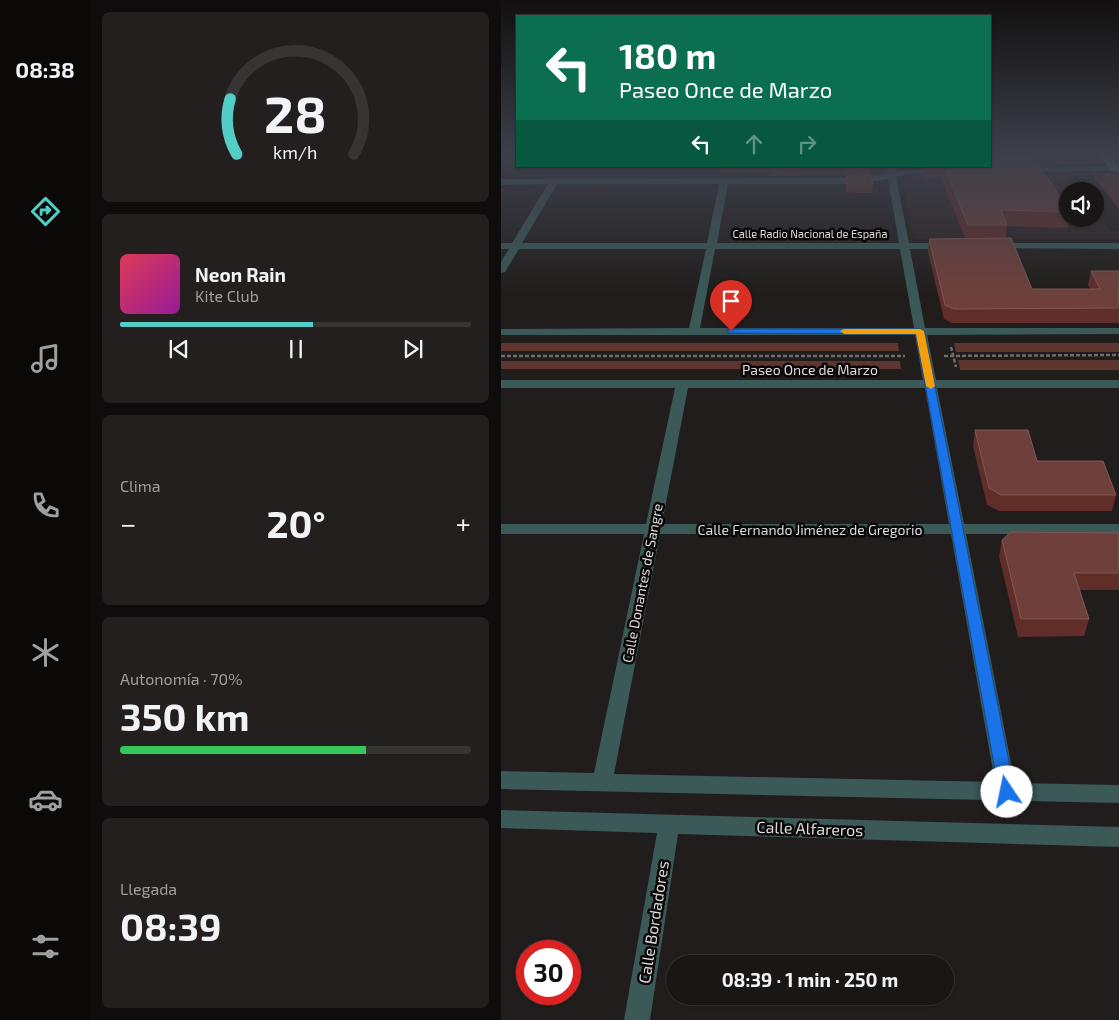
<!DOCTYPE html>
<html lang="es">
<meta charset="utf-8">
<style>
:root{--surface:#191615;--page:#221f1e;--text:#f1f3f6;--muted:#9f9fa0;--line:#373534;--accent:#54cdc7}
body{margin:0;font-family:"Exo 2",sans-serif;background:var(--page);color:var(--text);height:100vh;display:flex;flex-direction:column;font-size:19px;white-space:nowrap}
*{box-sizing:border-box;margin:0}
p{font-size:16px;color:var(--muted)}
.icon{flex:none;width:28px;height:28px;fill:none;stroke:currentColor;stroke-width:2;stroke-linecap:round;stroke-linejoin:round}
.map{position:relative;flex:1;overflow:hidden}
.side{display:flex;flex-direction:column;gap:12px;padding:12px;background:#0e0c0c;width:411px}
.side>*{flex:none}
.hud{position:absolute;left:15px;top:15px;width:475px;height:152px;border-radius:0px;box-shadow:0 1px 4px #0004,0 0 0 1px var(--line);background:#0b6e4f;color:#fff;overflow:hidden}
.fabs{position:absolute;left:558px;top:182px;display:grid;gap:10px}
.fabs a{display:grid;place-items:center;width:45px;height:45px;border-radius:50%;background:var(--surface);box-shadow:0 1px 4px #0004,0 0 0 1px var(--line);font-size:25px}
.speed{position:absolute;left:15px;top:940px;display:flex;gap:10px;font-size:25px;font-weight:700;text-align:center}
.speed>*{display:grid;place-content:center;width:65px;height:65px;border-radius:50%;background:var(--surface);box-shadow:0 1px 4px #0004,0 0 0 1px var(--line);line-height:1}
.speed .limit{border:8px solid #d22;background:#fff;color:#111}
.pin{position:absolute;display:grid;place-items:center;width:42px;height:42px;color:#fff;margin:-51px -21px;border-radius:50% 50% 50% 0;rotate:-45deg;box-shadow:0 0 5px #0007}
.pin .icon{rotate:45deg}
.me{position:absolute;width:55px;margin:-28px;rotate:349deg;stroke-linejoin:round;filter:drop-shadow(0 0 4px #0008)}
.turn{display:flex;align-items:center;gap:18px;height:105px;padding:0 20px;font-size:22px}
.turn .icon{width:65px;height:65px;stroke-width:2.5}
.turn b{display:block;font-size:35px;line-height:42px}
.lanes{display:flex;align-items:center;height:48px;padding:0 20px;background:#0003;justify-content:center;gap:25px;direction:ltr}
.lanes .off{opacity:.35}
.big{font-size:38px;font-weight:700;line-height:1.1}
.side .tile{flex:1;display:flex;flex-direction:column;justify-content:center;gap:8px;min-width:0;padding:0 18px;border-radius:8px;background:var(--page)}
.side .dial{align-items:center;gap:0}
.dial svg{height:130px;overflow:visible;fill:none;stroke:var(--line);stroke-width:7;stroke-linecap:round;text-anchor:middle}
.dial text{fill:var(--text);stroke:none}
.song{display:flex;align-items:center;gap:15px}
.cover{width:60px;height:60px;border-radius:8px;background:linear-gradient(135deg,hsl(350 70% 55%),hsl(300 70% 35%))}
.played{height:5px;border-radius:2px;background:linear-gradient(90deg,var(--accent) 55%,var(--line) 55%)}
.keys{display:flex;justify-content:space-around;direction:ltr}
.heat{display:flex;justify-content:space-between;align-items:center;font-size:28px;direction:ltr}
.charge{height:8px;border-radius:4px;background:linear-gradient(90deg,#34c759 70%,var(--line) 0)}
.trip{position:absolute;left:165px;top:955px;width:288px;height:50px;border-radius:25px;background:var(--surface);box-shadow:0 1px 4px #0004,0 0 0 1px var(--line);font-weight:700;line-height:50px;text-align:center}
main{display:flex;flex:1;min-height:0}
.tabs{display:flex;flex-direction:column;width:90px;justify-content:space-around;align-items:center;background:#0a0908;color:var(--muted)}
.tabs .icon{width:35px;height:35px}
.tabs .on{color:var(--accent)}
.tabs b{font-size:22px;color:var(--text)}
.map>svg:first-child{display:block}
.built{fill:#2e2322}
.green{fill:#5e352f}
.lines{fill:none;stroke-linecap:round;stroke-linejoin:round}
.path{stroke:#6f6c6b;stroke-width:2.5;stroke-dasharray:4 2;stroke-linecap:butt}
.minor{fill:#3a5957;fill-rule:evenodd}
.major{fill:#4f9590;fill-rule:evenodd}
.wall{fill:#612d28}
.building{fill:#6f403b;stroke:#805854}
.route{fill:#1a73e8;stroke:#114b97}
.slow{fill:#f59e0b}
.labels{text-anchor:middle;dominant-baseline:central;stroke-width:5;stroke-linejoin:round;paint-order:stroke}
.far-street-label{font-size:11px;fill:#dddad9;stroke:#090707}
.street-label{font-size:14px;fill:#dddad9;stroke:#090707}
.near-street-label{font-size:16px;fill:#dddad9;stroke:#090707}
</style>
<main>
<nav class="tabs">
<b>08:38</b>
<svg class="icon on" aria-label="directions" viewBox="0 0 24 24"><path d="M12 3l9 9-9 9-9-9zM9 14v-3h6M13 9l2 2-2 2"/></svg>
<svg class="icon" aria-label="music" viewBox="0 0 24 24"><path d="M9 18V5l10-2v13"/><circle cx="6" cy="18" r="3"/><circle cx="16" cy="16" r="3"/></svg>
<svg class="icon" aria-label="phone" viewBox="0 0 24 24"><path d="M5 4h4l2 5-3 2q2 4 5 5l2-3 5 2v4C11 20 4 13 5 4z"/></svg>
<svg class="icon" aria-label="climate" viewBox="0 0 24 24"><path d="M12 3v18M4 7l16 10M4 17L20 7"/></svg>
<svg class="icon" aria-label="car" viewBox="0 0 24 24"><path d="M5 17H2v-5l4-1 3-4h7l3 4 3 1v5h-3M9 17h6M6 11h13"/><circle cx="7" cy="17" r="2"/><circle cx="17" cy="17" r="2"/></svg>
<svg class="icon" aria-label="filters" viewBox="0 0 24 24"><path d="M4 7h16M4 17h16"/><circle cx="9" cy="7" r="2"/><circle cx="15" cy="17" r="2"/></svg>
</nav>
<section class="side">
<div class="tile dial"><svg viewBox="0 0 100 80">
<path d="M14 69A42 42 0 1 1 86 69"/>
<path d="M14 69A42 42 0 0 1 10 35" stroke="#54cdc7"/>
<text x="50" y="56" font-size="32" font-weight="700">28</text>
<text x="50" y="72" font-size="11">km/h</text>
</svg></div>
<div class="tile">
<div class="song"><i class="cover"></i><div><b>Neon Rain</b><p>Kite Club</p></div></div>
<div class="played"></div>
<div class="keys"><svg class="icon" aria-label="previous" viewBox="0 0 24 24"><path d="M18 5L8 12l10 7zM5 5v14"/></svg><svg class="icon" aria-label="pause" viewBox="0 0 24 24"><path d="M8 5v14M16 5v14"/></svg><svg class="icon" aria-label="next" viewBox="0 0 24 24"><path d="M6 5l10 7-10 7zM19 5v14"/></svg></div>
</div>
<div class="tile"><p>Clima</p>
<div class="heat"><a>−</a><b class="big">20°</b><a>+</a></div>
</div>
<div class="tile"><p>Autonomía · 70%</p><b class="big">350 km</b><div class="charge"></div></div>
<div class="tile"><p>Llegada</p><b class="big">08:39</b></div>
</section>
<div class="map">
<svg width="618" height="1020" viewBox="0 0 618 1020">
<rect width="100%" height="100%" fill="#211d1c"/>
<path class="built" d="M 170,166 L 298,166 L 299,176 L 169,176 Z
M 571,174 L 582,191 L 566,191 L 566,219 L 594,219 L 594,208 L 609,230 L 618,231 L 618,239 L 413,239 L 401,182 L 404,178 L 415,175 Z"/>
<path class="green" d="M 590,173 L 618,174 L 618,209 Z
M 0,343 L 397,343 L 398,351 L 0,351 Z
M 453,343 L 618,343 L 618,352 L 455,352 Z
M 457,360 L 618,360 L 618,370 L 459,370 Z
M 0,361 L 399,361 L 400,369 L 0,369 Z"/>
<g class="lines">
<path class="path" d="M 450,347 L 455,367
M 0,356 L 404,356
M 443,356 L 618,355"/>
<path class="minor" d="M 388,166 L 396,166 L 395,172 L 404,170 L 441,169 L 445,171 L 441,173 L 404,174 L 395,177 L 408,243 L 446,243 L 451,246 L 446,249 L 409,249 L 424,328 L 618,328 L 618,334 L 426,335 L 435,380 L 618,380 L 618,388 L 436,388 L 463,524 L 618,524 L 618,534 L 465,534 L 514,783 L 618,785 L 618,803 L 0,789 L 0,771 L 93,773 L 143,534 L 0,534 L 0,524 L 145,524 L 174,388 L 0,388 L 0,380 L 422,380 L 414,335 L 0,335 L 0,329 L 188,328 L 205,249 L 18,249 L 4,272 L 0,273 L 0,262 L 8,249 L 0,249 L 0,243 L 11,243 L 47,184 L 0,185 L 0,179 L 355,178 L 386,174 ZM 387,179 L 398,243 L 216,243 L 227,184 L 355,184 ZM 56,184 L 218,184 L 206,243 L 21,243 ZM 214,249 L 399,249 L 413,328 L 199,328 ZM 187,388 L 424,388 L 448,524 L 161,524 ZM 159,534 L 450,534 L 494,782 L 113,774 Z
M 618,166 L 618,170 L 522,172 L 518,170 L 522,168 Z
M 494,243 L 618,243 L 618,249 L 491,248 L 491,244 Z
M 0,810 L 618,827 L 618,847 L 177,834 L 149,1020 L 123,1020 L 156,833 L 0,828 Z"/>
<path class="major" d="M 598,154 L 606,154 L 618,167 L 618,172 L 610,171 Z"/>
</g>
<path class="wall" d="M 489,154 L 529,154 L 528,159 L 566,207 L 566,219 L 568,219 L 567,228 L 506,226 L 505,238 L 531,289 L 589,289 L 587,285 L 590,271 L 618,271 L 618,323 L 451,323 L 443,319 L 427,252 L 428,239 L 464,238 L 440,178 L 423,178 L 422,175 L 423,167 L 418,166 L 489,166 Z
M 548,154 L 585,154 L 584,161 L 582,161 L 582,163 L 556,164 Z
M 219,166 L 377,166 L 371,167 L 371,171 L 368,171 L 368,175 L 372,185 L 371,193 L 349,193 L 345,192 L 345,177 L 364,176 L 344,176 L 344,174 L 269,176 L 269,171 L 220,172 Z
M 474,430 L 536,461 L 615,495 L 611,511 L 498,511 L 486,505 L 472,446 Z
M 618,533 L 618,590 L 578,590 L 588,619 L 583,636 L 517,637 L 498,556 L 501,540 Z"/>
<path class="building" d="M 489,154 L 529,154 L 489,155 Z
M 556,154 L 583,154 L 583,155 L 557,156 Z
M 489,159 L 534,159 L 566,207 L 566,212 L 500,210 L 506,225 L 467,225 L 443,166 L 489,166 Z
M 370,175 L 372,185 L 350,185 L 345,183 L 345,177 Z
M 510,238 L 531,289 L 599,289 L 590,271 L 618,271 L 618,308 L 453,309 L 444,305 L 428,239 Z
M 474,430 L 527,430 L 536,461 L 602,461 L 615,495 L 500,495 L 488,488 Z
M 510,532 L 618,533 L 618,573 L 573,573 L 588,619 L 520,619 L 501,540 Z"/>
<linearGradient id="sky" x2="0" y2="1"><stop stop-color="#12100f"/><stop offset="0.52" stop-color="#3d404b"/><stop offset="1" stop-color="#3d404b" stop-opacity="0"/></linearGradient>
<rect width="618" height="297" fill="url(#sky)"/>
<path class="route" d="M 230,329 L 419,329 L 423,331 L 514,792 L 511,796 L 506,798 L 500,796 L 498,792 L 415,334 L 227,333 L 227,330 Z"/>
<path class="slow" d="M 419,329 L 423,331 L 434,386 L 430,389 L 425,386 L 415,334 L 343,334 L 339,331 L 343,329 Z"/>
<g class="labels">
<g class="far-street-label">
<text x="309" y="233">Calle Radio Nacional de España</text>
</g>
<g class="street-label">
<text x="309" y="369">Paseo Once de Marzo</text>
<text x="309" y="529">Calle Fernando Jiménez de Gregorio</text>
<text transform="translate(141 583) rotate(-79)">Calle Donantes de Sangre</text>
</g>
<g class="near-street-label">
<text transform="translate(309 828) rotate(2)">Calle Alfareros</text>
<text transform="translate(152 922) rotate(-81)">Calle Bordadores</text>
</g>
</g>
</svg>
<div class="fabs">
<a><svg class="icon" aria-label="sound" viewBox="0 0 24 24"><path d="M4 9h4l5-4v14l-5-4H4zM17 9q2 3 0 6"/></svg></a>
</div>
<div class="speed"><div class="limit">30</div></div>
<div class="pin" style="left:230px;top:331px;background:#d93025"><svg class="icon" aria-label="arrive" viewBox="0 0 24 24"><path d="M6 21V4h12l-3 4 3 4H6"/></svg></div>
<svg class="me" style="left:506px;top:792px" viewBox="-20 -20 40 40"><circle r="19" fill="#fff"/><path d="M0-13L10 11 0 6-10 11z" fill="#1a73e8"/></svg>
<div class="trip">08:39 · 1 min · 250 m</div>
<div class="hud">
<div class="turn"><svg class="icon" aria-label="left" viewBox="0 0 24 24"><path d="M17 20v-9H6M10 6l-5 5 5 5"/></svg><div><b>180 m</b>Paseo Once de Marzo</div></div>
<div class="lanes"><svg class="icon" aria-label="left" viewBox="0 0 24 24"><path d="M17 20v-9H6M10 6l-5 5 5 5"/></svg><svg class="icon off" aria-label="ahead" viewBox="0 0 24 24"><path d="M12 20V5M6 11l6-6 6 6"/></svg><svg class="icon off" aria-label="right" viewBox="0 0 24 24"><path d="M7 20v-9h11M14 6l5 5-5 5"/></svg></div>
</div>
</div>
</main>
